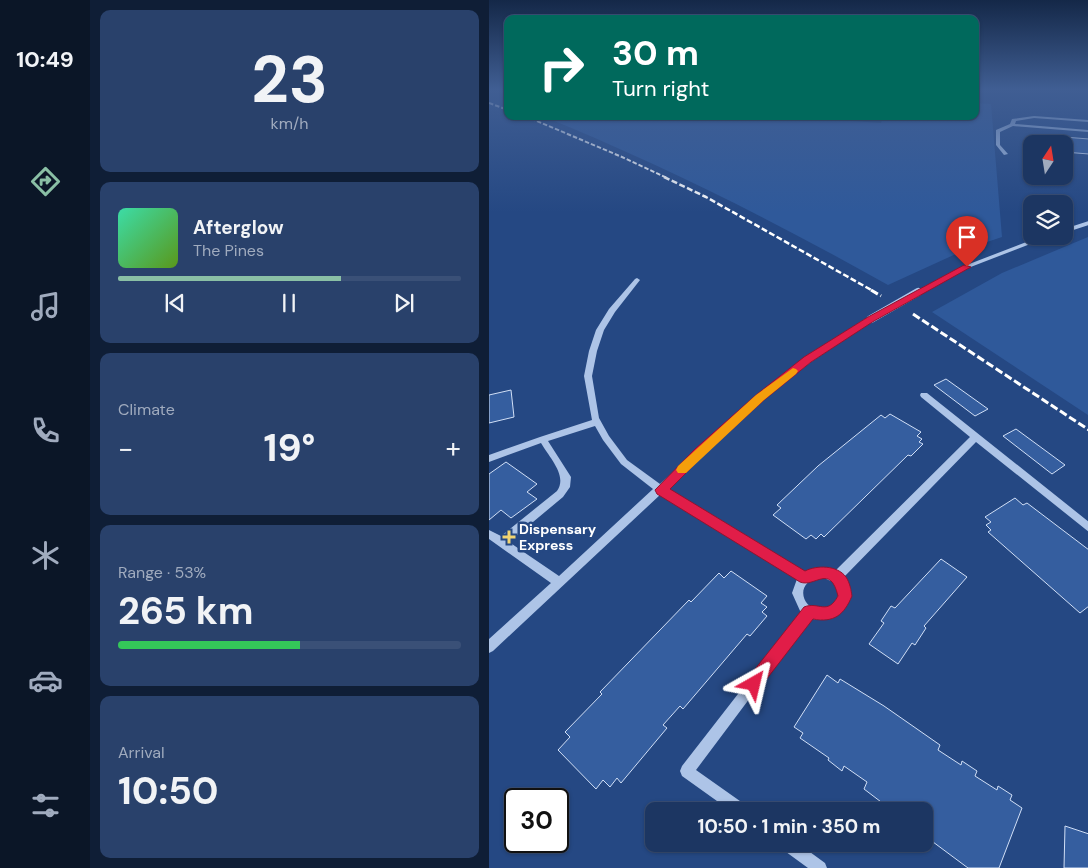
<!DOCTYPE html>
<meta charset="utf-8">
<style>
:root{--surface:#1c3662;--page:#29416b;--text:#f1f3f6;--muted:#a0abbe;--line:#3a5077;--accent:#8abfa5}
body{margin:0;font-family:"DM Sans",sans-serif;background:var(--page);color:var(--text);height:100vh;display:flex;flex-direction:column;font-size:19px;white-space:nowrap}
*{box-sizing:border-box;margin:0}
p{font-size:16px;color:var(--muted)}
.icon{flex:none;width:28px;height:28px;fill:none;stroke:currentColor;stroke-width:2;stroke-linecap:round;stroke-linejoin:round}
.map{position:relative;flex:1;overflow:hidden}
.sheet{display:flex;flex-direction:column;gap:10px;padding:10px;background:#0f1e36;width:399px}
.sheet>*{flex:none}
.hud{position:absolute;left:15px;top:15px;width:475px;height:105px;border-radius:10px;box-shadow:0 1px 4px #0004,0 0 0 1px var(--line);background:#00695c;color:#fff;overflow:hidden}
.needle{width:32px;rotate:12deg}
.fabs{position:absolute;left:534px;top:135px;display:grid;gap:10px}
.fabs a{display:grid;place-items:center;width:50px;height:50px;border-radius:10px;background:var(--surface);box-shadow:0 1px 4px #0004,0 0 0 1px var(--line);font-size:25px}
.speed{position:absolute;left:15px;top:788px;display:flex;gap:10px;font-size:25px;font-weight:700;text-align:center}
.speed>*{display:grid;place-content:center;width:65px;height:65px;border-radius:50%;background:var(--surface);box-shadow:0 1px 4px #0004,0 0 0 1px var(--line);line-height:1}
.speed .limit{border:2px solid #111;border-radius:8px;background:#fff;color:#111}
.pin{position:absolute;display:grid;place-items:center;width:42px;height:42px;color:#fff;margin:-51px -21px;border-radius:50% 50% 50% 0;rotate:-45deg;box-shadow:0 0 5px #0007}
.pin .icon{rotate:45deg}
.me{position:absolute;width:55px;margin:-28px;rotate:37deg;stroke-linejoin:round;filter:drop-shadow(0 0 4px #0008)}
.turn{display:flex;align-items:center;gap:18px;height:105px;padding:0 25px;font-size:22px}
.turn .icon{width:65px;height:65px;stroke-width:2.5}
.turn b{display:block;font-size:35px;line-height:42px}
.big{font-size:38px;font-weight:700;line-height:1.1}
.sheet .card{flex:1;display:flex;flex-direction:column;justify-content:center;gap:8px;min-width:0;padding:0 18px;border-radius:10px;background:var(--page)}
.sheet .dial{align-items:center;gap:0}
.dial b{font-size:65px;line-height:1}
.song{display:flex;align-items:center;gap:15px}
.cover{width:60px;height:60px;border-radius:8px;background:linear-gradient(135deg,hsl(160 70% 55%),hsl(90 70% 35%))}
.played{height:5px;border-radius:2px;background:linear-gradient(90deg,var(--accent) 65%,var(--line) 65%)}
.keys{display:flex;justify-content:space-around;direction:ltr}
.heat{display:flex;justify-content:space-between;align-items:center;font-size:28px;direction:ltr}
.charge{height:8px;border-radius:4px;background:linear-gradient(90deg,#34c759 53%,var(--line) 0)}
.trip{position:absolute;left:156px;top:802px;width:288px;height:50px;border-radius:10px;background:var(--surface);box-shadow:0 1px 4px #0004,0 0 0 1px var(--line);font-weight:700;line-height:50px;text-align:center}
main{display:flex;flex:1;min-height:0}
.menu{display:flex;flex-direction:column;width:90px;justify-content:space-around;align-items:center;background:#0b1627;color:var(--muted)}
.menu .icon{width:35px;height:35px}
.menu .on{color:var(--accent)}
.menu b{font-size:22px;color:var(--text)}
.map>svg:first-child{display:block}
.green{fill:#2f599a}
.building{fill:#355e9f;stroke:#d1dff6}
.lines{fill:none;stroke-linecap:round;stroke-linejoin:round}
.minor{fill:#adc4e7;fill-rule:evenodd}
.rail-far2{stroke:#fff;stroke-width:2;stroke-dasharray:4.5 2;stroke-linecap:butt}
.rail-far1{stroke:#fff;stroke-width:2.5;stroke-dasharray:6 2.5;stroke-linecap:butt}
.rail{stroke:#fff;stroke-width:3;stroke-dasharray:8 3;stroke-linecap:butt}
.minor-bridge{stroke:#adc4e7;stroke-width:8}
.route{fill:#e11d48;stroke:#92132f}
.slow{fill:#f59e0b}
.poi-dot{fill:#f1d471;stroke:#254883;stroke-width:2}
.labels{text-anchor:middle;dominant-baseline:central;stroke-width:5;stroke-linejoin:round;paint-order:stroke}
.poi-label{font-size:14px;font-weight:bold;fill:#fff;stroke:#254883;text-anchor:start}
</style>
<main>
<nav class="menu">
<b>10:49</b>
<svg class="icon on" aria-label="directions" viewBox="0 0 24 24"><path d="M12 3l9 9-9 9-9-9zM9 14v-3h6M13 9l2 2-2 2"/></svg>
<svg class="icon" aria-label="music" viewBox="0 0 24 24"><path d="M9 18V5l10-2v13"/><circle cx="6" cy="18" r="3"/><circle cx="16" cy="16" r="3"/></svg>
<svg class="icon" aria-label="phone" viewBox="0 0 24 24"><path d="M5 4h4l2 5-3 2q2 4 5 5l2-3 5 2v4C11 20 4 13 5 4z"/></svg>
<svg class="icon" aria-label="climate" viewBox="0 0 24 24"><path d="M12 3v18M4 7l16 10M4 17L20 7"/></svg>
<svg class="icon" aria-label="car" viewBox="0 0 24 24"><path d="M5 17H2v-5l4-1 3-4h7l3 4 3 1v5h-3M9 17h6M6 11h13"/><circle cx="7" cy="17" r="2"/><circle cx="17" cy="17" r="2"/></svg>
<svg class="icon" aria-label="filters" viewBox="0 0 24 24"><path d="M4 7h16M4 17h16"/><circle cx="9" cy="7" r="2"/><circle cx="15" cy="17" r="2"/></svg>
</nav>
<section class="sheet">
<div class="card dial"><b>23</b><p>km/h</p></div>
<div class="card">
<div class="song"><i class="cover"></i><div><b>Afterglow</b><p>The Pines</p></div></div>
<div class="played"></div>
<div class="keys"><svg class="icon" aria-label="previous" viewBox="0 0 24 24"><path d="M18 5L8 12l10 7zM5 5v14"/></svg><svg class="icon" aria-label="pause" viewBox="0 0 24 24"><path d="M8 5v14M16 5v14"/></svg><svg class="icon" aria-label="next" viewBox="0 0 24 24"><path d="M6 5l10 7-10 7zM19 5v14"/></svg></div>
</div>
<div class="card"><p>Climate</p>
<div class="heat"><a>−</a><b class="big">19°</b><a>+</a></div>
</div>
<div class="card"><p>Range · 53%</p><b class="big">265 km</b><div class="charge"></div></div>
<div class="card"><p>Arrival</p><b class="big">10:50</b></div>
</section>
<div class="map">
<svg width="600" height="868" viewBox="0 0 600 868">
<rect width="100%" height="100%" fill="#254883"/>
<path class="green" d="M 486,103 L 502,104 L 513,237 L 480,248 L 399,285 C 287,222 172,164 53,116 L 296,116 L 392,123 L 395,116 L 486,116 Z
M 599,237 L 600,237 L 599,415 L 443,312 L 513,273 Z"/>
<path class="building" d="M 575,137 L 600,139 L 600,154 L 575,152 Z
M 457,379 L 499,409 L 486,416 L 445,385 Z
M 22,390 L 25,417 L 0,423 L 0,395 Z
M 401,414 L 432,432 L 428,436 L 433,439 L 430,442 L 434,444 L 422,456 L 419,455 L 335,537 L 332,534 L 327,539 L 322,535 L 317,539 L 284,515 L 292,508 L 288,505 L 329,466 L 392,415 L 396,418 Z
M 527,429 L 576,465 L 563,474 L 514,436 Z
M 17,462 L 48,484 L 38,492 L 48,499 L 22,518 L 12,510 L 0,520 L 0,474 Z
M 526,498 L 534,505 L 538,503 L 600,550 L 600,606 L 591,613 L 499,532 L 502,530 L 497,525 L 502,522 L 496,517 Z
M 452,559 L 478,577 L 435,626 L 437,628 L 426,645 L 423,643 L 409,664 L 380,644 L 395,623 L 392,621 L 402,606 L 406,608 Z
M 242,571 L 278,596 L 272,603 L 278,607 L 273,612 L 278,616 L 261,636 L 258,634 L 194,709 L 191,706 L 174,725 L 178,728 L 132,783 L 128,778 L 121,787 L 114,780 L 107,789 L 69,750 L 81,737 L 76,732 L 113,694 L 111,692 L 200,600 L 202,602 L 230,573 L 235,578 Z
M 338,675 L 349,683 L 351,679 L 395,706 L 451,745 L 449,750 L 472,765 L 473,761 L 488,771 L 486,776 L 508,790 L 509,786 L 523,795 L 521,800 L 533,808 L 510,868 L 479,868 L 436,836 L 438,829 L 435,827 L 435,811 L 404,811 L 375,789 L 378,782 L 355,766 L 353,771 L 339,760 L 340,758 L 311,738 L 314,733 L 305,727 Z
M 576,826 L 600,834 L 600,868 L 575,868 Z"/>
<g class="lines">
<path class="minor" d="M 545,116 L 600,120 L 600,122 L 545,118 L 527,121 L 526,124 L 600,130 L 600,132 L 524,126 L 511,132 L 511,145 L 519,154 L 515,155 L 507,145 L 507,130 L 521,124 L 523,119 Z
M 600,221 L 600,225 L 575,233 L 575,229 Z
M 553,236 L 562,236 L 479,268 L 431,293 L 427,293 L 426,292 L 475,266 Z
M 148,278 L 151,280 L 126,312 L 115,330 L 108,351 L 103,376 L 110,418 L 120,436 L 138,460 L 171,484 L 268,395 L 316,358 L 379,317 L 385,317 L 386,319 L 322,362 L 274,399 L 178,489 L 316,572 L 333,567 L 345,572 L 481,437 L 432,397 L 431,395 L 432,393 L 438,393 L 600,522 L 600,532 L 487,442 L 355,577 L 362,589 C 361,593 361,597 359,601 C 353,615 335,624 321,618 L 207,770 L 258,806 L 260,811 L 242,811 L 193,776 L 191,771 L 193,766 L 312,613 L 303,593 L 308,579 L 172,494 L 4,651 L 0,653 L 0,639 L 62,583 L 0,539 L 0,530 L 12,536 L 68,491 C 79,476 60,457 52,443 L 0,462 L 0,455 L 51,437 L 103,420 L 95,376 L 100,351 L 107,330 L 120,309 L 146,279 ZM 106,426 L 114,440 L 132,464 L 164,489 L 70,576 L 20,542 L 74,497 L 81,487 L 82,477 L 59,441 ZM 333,577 L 346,583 L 351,590 C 349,597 347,602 341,606 C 317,621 299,581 333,577 Z
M 291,844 L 310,844 L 336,863 L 338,868 L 319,868 L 293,849 Z"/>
<path class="rail-far2" d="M 0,103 L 19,110
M 36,116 L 133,157 L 178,178"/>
<path class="rail-far1" d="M 175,177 L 217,197 L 384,291"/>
<path class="rail" d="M 382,290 L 392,296
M 424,314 L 600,430"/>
<path class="minor-bridge" d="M 382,319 L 429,292"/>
</g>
<linearGradient id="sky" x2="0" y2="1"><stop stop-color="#142848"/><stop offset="0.42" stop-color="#405e93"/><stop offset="1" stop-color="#405e93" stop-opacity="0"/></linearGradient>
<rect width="600" height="212" fill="url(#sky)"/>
<path class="route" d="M 475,265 L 482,267 L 385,321 L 322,362 L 275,400 L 215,455 L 181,489 L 316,571 C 328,565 348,565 357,577 C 361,583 362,590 363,596 C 355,615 345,623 324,619 L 270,689 L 265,692 L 259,689 L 257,684 L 259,678 L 315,607 C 330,601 338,616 349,596 C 341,563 326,588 311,582 L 168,494 L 166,490 L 206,449 L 267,395 L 315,357 L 379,317 Z"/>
<path class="slow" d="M 304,368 L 307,369 L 309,371 L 307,374 L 275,400 L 197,473 L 189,473 L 187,470 L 189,466 L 267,395 Z"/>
<path class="poi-dot" d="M17.5 529.5h5v5h5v5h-5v5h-5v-5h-5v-5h5z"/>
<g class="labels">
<g class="poi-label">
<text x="30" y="529">Dispensary<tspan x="30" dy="16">Express</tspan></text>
</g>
</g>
</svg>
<div class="fabs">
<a><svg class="needle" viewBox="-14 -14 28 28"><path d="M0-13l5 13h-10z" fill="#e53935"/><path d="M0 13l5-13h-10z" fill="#a0abbe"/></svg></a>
<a><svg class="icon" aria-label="layers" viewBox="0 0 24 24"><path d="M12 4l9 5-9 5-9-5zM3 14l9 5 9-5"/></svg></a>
</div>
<div class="speed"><div class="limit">30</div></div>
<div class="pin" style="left:478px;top:267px;background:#d93025"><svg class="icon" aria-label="arrive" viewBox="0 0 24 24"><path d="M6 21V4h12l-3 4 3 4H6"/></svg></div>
<svg class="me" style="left:265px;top:684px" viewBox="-20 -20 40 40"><path d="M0-17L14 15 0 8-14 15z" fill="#e11d48" stroke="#fff" stroke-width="4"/></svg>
<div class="trip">10:50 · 1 min · 350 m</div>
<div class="hud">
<div class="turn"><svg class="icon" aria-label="right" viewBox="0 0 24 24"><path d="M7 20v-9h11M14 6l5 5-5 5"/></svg><div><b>30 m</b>Turn right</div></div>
</div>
</div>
</main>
